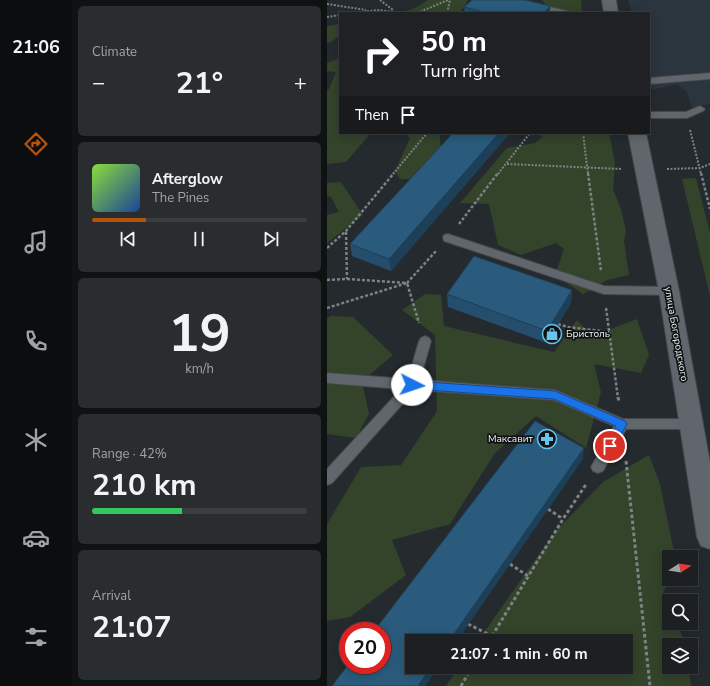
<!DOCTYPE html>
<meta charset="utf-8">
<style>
:root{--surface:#1c2023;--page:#292d30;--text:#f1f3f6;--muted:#a0a3a6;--line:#3a3e41;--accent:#b45309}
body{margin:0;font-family:"Nunito Sans",sans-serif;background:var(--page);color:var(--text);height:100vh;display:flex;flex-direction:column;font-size:15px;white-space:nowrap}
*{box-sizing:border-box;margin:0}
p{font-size:13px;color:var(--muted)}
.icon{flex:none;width:22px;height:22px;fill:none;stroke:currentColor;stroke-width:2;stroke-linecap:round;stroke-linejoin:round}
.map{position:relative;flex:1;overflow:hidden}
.sheet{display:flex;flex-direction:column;gap:6px;padding:6px;background:#0f1213;width:255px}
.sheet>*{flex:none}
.banner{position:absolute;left:12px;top:12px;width:311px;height:122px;border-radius:0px;box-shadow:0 2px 10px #0003,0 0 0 1px var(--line);background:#202124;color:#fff;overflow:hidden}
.needle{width:26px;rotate:78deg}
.buttons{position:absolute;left:335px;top:550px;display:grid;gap:8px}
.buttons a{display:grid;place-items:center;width:36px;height:36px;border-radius:0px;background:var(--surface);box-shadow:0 2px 10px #0003,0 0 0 1px var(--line);font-size:20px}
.speed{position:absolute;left:12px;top:622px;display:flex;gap:8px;font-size:20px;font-weight:700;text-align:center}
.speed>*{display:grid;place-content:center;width:52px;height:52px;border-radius:50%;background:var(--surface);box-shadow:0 2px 10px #0003,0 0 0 1px var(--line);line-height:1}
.speed .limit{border:6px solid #d22;background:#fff;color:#111}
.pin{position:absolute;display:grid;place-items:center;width:34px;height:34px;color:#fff;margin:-17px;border:2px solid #fff;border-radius:50%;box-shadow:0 1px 4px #0007}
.me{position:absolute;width:44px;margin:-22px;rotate:94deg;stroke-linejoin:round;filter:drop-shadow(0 0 3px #0008)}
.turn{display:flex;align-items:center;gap:14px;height:84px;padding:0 16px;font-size:18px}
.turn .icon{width:52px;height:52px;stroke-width:2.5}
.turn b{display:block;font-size:28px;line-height:34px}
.then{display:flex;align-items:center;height:38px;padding:0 16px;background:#0003;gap:8px;font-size:15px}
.big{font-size:30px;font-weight:700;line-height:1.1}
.sheet .tile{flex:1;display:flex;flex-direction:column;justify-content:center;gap:6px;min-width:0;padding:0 14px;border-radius:6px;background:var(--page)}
.sheet .dial{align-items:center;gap:0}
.dial b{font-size:52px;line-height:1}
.song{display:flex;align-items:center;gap:12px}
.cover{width:48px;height:48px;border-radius:6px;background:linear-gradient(135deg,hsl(90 70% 55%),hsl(220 70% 35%))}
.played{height:4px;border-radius:2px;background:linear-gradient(90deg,var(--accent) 25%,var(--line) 25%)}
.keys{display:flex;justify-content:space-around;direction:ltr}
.heat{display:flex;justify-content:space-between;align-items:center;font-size:22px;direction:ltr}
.charge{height:6px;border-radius:3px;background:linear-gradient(90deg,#34c759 42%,var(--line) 0)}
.trip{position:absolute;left:78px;top:634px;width:228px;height:40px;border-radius:0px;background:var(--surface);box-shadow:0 2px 10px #0003,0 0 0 1px var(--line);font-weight:700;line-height:40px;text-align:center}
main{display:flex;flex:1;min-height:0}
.tab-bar{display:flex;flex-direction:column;width:72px;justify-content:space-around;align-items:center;background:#0b0d0e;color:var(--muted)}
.tab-bar .icon{width:28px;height:28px}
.tab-bar .selected{color:var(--accent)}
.tab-bar b{font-size:18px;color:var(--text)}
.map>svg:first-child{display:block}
.built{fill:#2b353e}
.green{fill:#33442a}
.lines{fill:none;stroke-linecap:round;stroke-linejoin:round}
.service-casing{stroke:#44484c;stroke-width:2}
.tertiary-casing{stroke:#44484c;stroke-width:2}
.path-far2{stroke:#7d8285;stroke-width:2;stroke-dasharray:2 1.5;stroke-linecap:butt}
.path-far1{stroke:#7d8285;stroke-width:2.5;stroke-dasharray:3 2;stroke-linecap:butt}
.path{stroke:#7d8285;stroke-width:3;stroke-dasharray:3.5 2.5;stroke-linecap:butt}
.service{fill:#60666b;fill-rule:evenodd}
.tertiary{fill:#60666b;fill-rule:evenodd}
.wall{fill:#244e6c}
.shaded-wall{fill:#1d4058}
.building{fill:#2a5b7d;stroke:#1d4058}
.route{fill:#1a73e8;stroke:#114b97}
.labels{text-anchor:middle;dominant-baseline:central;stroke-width:3.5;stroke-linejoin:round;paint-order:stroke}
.poi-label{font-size:10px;fill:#edf1f3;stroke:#101314;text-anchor:start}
.street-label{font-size:10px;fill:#edf1f3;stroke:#101314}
</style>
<main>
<nav class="tab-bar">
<b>21:06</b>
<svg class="icon selected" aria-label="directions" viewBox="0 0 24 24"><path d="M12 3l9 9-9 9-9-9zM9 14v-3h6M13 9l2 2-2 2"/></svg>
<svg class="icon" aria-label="music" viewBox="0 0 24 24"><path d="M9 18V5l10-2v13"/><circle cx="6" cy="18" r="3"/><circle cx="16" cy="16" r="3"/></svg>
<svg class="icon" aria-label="phone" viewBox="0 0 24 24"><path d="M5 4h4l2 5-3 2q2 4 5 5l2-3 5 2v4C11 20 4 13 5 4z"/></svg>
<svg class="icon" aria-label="climate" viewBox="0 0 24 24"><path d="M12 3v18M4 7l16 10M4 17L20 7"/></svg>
<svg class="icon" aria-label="car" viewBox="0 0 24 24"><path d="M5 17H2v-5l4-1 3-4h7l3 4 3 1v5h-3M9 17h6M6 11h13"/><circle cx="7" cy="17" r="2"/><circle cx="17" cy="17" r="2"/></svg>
<svg class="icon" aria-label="filters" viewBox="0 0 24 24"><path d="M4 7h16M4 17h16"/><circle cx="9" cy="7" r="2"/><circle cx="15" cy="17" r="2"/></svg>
</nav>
<section class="sheet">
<div class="tile"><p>Climate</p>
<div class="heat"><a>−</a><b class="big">21°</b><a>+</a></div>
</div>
<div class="tile">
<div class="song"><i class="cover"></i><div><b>Afterglow</b><p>The Pines</p></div></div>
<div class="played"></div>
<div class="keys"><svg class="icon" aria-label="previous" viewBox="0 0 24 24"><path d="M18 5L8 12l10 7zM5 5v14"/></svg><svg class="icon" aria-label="pause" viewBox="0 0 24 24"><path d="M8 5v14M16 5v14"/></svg><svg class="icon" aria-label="next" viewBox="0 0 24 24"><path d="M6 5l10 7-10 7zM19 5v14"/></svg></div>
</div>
<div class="tile dial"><b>19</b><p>km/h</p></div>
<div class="tile"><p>Range · 42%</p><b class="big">210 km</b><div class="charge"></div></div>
<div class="tile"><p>Arrival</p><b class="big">21:07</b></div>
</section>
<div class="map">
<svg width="383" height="686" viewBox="0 0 383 686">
<rect width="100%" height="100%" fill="#252a2f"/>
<path class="built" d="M 301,0 L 383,0 L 383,104 L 365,108 L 360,92 L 350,84 L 325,90 L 322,78 L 322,13 L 305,13 Z"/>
<path class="green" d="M 101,0 L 141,0 L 133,13 L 71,13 L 88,8 Z
M 215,0 L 254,0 L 255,13 L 225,13 Z
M 13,24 L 13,35 L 4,42 L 0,43 L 0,26 Z
M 13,58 L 13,133 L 44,133 L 19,162 L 0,164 L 0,90 L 2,89 L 9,72 L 0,71 L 0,63 Z
M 77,133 L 112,133 L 114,147 L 88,179 L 73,179 L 68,171 L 83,138 Z
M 211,133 L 282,133 L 288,163 L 286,189 L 294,209 L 299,231 L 297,241 L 302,275 L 280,280 L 256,294 L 228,275 L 237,249 L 229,243 L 194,255 L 171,245 L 162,204 L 133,203 L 180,148 L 208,143 L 216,137 Z
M 369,178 L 383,233 L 383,296 L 355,179 Z
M 14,182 L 36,215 L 0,243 L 0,215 L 12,212 L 4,197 L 0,196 L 0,183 Z
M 98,294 L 114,295 L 117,326 L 227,352 L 250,320 L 265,336 L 310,319 L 322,355 L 314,373 L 267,364 L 274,392 L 259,448 L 209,416 L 168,453 L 123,524 L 65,540 L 79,575 L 23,617 L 0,621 L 0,524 L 34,467 L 74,465 L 110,411 L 108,335 L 75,310 Z
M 3,316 L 26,317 L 66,355 L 35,381 L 42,414 L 29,438 L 0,434 L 0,319 Z
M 322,455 L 333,484 L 348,557 L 342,557 L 343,579 L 336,593 L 342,606 L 342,623 L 349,623 L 355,635 L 357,645 L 342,645 L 342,667 L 361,667 L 364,686 L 119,686 L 132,667 L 299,667 L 299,641 L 151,641 L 227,533 L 276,482 Z"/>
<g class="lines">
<g class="service-casing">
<path id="service" d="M 177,0 L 192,0 L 241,11 L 245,13 L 230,13 L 181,2 Z
M 383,73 L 383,79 L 322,84 L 322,78 Z
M 373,106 L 378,109 L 376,111 L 360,118 L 322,118 L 322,112 L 359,112 Z
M 121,234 L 277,286 L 342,287 L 346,288 L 348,291 L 346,294 L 342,295 L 277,294 L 117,241 L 116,238 L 117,235 Z
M 98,336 L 102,338 L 104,341 L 93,380 L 228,390 L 296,419 L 364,419 L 369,420 L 371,424 L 369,428 L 364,429 L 299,429 L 276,471 L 271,473 L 266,471 L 264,467 L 287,426 L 227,400 L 88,390 L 5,483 L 0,485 L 0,469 L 74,389 L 0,383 L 0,373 L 81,379 L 92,341 L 94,338 Z"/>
</g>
<g class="tertiary-casing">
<path id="tertiary" d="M 275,0 L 289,0 L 291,13 L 277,13 Z
M 301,133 L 319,133 L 352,291 L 383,463 L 383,549 L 374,546 L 370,537 L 332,291 Z"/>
</g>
<path class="path-far2" d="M 53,0 L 66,10
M 0,4 L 39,10
M 26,13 L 51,10 L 76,13
M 90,13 L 121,0
M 120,13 L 123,0
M 0,17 L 13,15
M 363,130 L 374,174
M 256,133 L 261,174
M 180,164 L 295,169
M 340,169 L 373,168 L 383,164
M 66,174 L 100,133
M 171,174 L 203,133"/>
<path class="path-far1" d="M 261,173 L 274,271
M 374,173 L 383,209
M 132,224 L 171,173
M 19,232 L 20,279
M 0,248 L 19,231 L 67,173
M 0,280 L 20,279 L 80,283 L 109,251
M 0,308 L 80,283 L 92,323
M 279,308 L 291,398
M 231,324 L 241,327 L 282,332"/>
<path class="path" d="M 291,397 L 292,402
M 299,461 L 323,686
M 221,509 L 236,519
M 183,564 L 201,576
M 141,624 L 165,636
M 162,641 L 236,519 L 260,483
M 134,686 L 145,667"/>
<use href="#service" class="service"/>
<use href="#tertiary" class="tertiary"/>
</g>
<path class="wall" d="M 137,7 L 223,13 L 138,13 Z
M 126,133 L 183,133 L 64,271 L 25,256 L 23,244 Z
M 245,290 L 244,303 L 220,343 L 121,307 L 120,294 Z"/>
<path class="shaded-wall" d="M 223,6 L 223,13 L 217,13 Z
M 172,133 L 183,133 L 64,271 L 62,259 Z
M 245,290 L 244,303 L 220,343 L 220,331 Z
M 257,448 L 256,459 L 130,641 L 122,641 Z
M 104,667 L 112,667 L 98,686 L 91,686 Z"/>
<path class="building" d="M 145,0 L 198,0 L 223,6 L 217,13 L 160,13 L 137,7 Z
M 126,133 L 172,133 L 62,259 L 23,244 Z
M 147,256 L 245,290 L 220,331 L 120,294 Z
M 208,421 L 257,448 L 122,641 L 85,641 L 85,667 L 104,667 L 91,686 L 5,686 L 21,665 L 55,665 L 55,631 L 47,631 Z"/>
<path class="route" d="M 85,381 L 228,391 L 298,421 L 300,424 L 286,449 L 283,450 L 279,449 L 278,446 L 289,426 L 227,399 L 85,389 L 82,388 L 80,385 L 82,382 Z"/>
<defs>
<g id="shop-ring" transform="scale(1)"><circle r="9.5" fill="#101314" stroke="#66c4ef" stroke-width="1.5"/><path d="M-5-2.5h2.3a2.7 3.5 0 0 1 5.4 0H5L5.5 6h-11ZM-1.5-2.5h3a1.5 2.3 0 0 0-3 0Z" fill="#66c4ef"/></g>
<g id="pharmacy-ring" transform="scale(1)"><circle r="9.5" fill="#101314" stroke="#66c4ef" stroke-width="1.5"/><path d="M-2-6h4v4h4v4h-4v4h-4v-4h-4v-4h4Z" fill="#66c4ef"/></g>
</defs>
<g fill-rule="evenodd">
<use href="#shop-ring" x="225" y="334"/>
<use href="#pharmacy-ring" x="220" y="439"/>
</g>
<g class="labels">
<g class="poi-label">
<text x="239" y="334">Бристоль</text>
<text x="206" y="439" text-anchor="end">Максавит</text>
</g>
<g class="street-label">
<text transform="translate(349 334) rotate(80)">улица Богородского</text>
</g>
</g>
</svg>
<div class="buttons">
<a><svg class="needle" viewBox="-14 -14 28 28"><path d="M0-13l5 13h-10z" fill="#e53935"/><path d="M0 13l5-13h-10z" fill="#a0a3a6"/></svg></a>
<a><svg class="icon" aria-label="search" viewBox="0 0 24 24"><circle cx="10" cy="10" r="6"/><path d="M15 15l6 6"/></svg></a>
<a><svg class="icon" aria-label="layers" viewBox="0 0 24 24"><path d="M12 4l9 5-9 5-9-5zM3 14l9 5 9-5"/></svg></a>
</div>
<div class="speed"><div class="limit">20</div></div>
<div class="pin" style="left:283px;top:446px;background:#d93025"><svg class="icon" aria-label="arrive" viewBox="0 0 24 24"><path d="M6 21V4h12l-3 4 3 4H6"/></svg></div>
<svg class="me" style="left:85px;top:385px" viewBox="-20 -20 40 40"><circle r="19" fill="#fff"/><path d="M0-13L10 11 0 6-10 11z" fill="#1a73e8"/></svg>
<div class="trip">21:07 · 1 min · 60 m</div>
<div class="banner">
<div class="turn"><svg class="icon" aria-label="right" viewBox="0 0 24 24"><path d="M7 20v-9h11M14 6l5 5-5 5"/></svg><div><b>50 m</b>Turn right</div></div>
<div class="then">Then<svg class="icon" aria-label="arrive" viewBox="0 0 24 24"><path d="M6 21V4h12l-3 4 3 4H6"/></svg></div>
</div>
</div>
</main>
